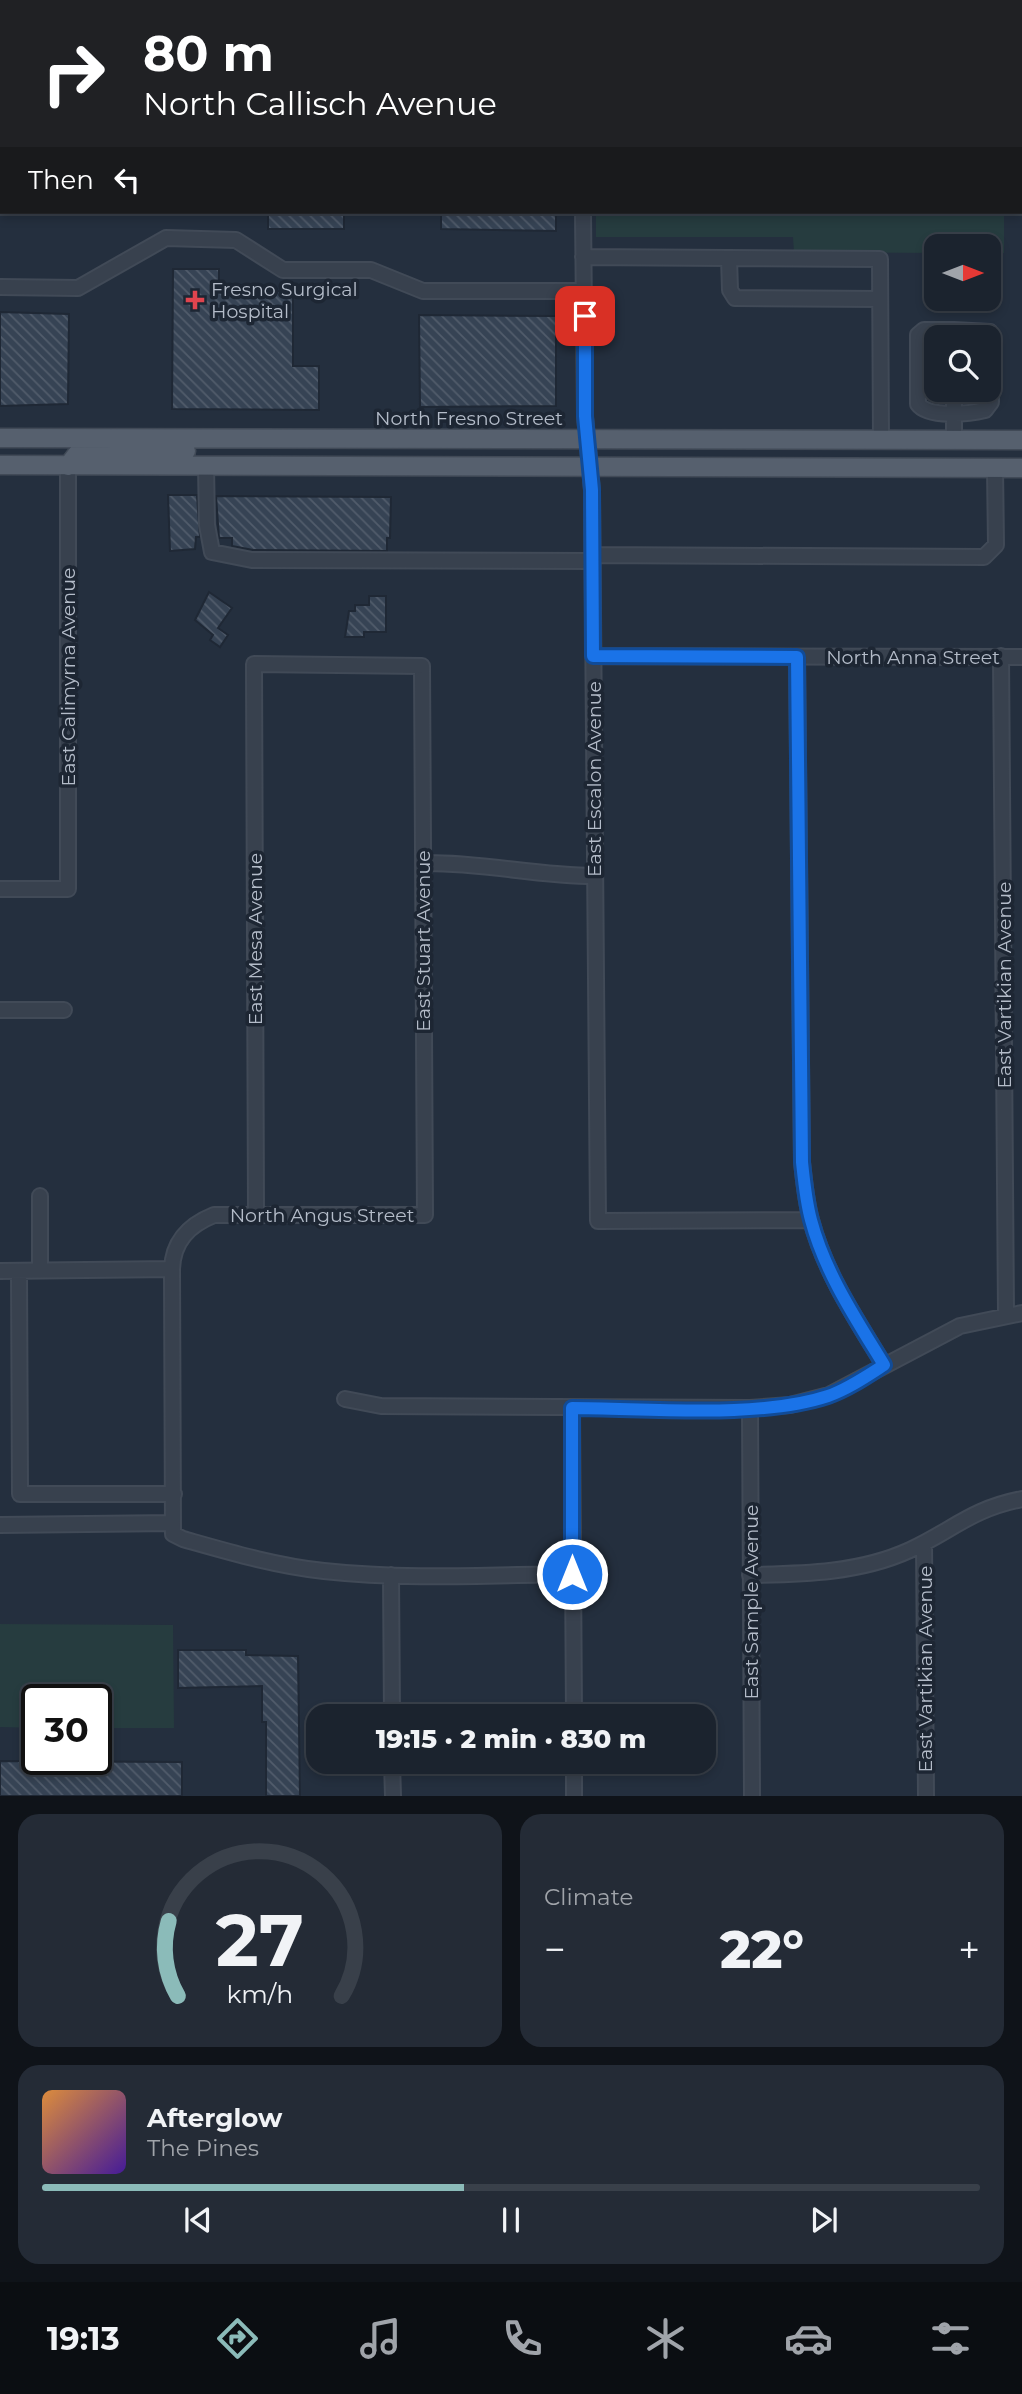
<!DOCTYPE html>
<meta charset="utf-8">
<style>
:root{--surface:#1b232e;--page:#242b36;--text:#f1f3f6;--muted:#a0a4aa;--line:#39404a;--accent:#8bbbb9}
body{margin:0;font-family:Montserrat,sans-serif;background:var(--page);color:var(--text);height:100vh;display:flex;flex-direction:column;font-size:26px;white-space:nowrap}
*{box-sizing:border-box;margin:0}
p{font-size:23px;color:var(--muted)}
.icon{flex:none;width:38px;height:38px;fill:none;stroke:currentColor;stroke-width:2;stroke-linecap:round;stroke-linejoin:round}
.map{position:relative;height:1796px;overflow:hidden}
.side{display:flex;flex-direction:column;gap:18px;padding:18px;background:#0f1319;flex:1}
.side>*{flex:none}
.guide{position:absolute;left:0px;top:0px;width:1022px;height:214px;box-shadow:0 4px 10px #0003,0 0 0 2px var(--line);background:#202124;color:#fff;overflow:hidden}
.needle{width:46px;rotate:90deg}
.tools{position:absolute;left:924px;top:234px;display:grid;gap:14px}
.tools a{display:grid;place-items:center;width:77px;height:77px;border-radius:14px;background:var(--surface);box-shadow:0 4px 10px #0003,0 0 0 2px var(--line);font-size:35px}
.speed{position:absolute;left:21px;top:1684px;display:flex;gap:14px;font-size:35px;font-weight:700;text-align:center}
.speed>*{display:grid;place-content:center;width:91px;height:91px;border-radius:50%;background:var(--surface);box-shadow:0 4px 10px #0003,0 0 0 2px var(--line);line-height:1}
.speed .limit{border:4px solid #111;border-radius:10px;background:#fff;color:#111}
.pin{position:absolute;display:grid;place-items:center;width:60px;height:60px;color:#fff;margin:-30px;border-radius:14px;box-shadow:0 4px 10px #0006}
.me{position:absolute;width:77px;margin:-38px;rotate:0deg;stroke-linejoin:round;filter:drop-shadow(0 0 5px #0008)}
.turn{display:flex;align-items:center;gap:24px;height:147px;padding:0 28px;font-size:32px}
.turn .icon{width:91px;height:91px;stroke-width:2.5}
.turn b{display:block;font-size:49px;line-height:60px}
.then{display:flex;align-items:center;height:66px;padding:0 28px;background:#0003;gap:14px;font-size:26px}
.big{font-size:52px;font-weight:800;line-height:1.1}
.side .card{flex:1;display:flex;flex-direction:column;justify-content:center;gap:10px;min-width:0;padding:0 24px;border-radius:21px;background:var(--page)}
.side .dial{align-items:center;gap:0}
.dial svg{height:182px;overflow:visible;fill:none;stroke:var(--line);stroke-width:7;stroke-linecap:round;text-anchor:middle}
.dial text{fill:var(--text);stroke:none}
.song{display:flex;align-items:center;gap:21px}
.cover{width:84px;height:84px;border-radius:10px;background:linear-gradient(135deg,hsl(30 70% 55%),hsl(260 70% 35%))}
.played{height:7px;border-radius:4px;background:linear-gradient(90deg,var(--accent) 45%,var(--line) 45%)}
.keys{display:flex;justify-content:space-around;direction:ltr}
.heat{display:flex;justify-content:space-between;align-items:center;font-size:38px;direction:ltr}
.side .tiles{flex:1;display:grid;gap:18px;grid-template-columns:1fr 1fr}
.card:last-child{grid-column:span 2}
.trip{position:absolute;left:306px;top:1704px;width:410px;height:70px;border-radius:21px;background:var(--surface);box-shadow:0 4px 10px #0003,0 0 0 2px var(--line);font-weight:800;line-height:70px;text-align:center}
.menu{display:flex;height:112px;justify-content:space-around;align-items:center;background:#0b0e12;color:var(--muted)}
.menu .icon{width:49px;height:49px}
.menu .selected{color:var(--accent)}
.menu b{font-size:32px;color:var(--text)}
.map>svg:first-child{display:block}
.grass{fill:#263c3f}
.water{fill:#17263c}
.building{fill:url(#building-back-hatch);stroke:#1f2835;stroke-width:2}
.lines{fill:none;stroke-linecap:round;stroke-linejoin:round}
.minor-casing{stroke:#414a57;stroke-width:18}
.major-casing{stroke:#414a57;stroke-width:21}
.minor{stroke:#38414e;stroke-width:14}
.major{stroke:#56606e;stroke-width:18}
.route-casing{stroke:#114b97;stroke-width:18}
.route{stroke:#1a73e8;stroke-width:12}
.health-dot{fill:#e0444e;stroke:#1d2633;stroke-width:2.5}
.labels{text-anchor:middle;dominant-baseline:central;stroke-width:7;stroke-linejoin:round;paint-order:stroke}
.poi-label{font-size:19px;fill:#b4bcc9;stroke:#1d2633;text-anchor:start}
.street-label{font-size:19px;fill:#b4bcc9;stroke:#1d2633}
</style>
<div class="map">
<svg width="1022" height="1796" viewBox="0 0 1022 1796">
<defs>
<pattern id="building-back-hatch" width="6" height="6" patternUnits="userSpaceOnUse" patternTransform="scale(1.75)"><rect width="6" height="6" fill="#364354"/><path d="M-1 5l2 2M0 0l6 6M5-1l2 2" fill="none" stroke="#515c6b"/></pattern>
</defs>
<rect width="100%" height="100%" fill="#242f3e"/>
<path class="grass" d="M 582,0 L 1022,0 L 1022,41 L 1020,2 Z
M 596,212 L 1004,212 L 1004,253 L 989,253 L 989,247 L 936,247 L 936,253 L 794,252 L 793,237 L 596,237 Z
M 0,1624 L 173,1625 L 174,1728 L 96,1728 L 96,1699 L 37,1699 L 37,1728 L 0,1727 Z"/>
<path class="water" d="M 621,0 L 963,0 L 961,2 Z"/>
<path class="building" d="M 268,212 L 344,212 L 344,229 L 268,229 Z
M 441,212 L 556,212 L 556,231 L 441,229 Z
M 173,269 L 219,269 L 219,291 L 293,291 L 293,366 L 319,366 L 319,410 L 172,409 Z
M 0,312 L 69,314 L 68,404 L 0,406 Z
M 419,315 L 556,316 L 556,406 L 420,407 Z
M 168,495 L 197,495 L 200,537 L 196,537 L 195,549 L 170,551 Z
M 216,496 L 391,497 L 390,538 L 387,538 L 387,551 L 253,550 L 232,546 L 232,538 L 219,538 Z
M 209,592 L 232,608 L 218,628 L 228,635 L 220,647 L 210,640 L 213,635 L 195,620 Z
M 369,596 L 386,596 L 386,632 L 364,632 L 364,637 L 345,637 L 349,611 L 355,611 L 355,605 L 369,605 Z
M 178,1650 L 246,1650 L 246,1655 L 298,1656 L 300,1796 L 266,1796 L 266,1722 L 262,1722 L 262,1686 L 178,1688 Z
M 0,1761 L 182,1762 L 182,1796 L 0,1796 Z"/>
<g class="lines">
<g class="minor-casing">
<path id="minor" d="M 0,118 L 2,118
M 583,212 L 585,417 L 592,490 L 598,1221 L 811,1220
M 583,257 L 880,259 L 881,440
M 729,258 L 730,290 L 735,298 L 880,299
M 0,287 L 78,288 L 166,238 L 236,240 L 283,270 L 371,270 L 423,291 L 585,291
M 954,338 L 954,330 L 924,330 L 918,335 L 918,404 C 928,418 969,414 985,410 L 991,402 L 990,332 L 954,330
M 954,440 L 954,390
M 206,466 L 207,525 L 212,552 L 252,560 L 593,561
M 592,555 L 984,557 L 996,545 L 995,468
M 593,656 L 1022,657
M 1001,656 L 1006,1314
M 797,657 L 802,1162 C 804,1181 806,1202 811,1220 C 825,1273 856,1319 884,1365
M 423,863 C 481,862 537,876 595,876
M 0,889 L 68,889 L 68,466
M 0,1010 L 64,1010
M 40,1196 L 40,1271
M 172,1269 L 173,1534 L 183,1539 C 229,1552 276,1566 324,1571 C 406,1580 490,1575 572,1574
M 0,1271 L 172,1269 C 173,1241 189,1225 214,1215 L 425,1215 L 422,666 L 254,664 L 256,1213
M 19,1271 L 20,1494 L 174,1494
M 345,1399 L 381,1406 L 750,1408 L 790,1405 L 829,1395 L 960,1326 L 1022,1313
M 572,1408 L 574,1717
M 750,1408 L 752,1796
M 0,1525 L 173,1523
M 924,1543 L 926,1796
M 391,1575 L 392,1717
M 750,1575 C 804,1574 860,1573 910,1550 C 953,1530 971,1509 1022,1499
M 392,1762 L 393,1796
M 574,1762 L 574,1796"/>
</g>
<g class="major-casing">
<path id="major" d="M 0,438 L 1022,440
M 0,465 L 1022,468
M 68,466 L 77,454 L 87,453 L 186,451"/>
</g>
<use href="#minor" class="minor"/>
<use href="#major" class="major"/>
</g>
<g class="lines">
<g class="route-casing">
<path id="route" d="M 572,1574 L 572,1408 C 647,1408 759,1419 828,1396 C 848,1389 867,1376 884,1365 C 856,1319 825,1273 811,1220 C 806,1202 804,1181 802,1162 L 797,657 L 593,656 L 592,490 L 585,416 L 585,316"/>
</g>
<use href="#route" class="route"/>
</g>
<path class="health-dot" d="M191.5 289.5h7v7h7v7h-7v7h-7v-7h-7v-7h7z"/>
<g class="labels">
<g class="poi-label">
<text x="211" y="289">Fresno Surgical<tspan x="211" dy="22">Hospital</tspan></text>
</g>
<g class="street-label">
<text x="469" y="418">North Fresno Street</text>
<text x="913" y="657">North Anna Street</text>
<text transform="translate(68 677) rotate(-90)">East Calimyrna Avenue</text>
<text transform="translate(594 779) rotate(-90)">East Escalon Avenue</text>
<text transform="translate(255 939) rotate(-90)">East Mesa Avenue</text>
<text transform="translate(423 941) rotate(-90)">East Stuart Avenue</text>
<text transform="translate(1004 985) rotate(-90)">East Vartikian Avenue</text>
<text x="322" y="1215">North Angus Street</text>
<text transform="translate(751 1602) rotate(-90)">East Sample Avenue</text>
<text transform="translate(925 1669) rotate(-90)">East Vartikian Avenue</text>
</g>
</g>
</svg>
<div class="tools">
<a><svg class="needle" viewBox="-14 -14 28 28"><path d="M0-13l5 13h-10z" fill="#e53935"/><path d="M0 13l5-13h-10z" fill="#a0a4aa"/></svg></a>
<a><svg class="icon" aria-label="search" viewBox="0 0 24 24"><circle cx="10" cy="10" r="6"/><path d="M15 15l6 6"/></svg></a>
</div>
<div class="speed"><div class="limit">30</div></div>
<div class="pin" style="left:585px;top:316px;background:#d93025"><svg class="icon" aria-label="arrive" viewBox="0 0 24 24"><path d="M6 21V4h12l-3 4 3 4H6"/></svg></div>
<svg class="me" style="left:572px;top:1574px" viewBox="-20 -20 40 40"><circle r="17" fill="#1a73e8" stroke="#fff" stroke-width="3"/><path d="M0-11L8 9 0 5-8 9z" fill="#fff"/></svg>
<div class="trip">19:15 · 2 min · 830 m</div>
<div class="guide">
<div class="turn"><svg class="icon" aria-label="right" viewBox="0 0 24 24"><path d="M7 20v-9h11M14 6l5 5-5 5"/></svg><div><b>80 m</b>North Callisch Avenue</div></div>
<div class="then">Then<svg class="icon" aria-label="left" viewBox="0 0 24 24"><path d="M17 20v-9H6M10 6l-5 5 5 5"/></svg></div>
</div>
</div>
<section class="side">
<div class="tiles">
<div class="card dial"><svg viewBox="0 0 100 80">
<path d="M14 69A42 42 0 1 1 86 69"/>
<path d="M14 69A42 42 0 0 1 10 36" stroke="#8bbbb9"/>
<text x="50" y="56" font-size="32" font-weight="700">27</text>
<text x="50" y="72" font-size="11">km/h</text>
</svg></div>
<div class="card"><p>Climate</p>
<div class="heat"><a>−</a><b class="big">22°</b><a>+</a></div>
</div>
<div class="card">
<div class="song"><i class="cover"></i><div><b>Afterglow</b><p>The Pines</p></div></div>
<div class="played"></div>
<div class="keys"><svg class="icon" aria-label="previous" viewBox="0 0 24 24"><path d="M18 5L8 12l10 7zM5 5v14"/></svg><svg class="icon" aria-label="pause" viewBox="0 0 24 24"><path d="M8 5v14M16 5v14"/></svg><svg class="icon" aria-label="next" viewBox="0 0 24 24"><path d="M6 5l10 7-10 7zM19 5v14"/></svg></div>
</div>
</div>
</section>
<nav class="menu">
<b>19:13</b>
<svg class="icon selected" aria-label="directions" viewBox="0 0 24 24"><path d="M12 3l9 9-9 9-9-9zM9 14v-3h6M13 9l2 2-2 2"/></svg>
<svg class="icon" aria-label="music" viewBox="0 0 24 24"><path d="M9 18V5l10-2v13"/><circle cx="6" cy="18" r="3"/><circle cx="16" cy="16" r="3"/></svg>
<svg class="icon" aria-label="phone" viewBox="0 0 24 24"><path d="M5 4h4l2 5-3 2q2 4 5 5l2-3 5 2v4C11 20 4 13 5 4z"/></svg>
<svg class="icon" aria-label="climate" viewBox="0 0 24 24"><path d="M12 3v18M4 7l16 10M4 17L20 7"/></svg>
<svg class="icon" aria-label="car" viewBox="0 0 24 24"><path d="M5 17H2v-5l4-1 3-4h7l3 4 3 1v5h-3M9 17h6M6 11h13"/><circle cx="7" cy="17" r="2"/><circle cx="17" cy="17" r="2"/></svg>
<svg class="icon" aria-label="filters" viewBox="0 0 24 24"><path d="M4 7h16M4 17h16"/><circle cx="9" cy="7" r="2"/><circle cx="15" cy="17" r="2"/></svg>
</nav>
